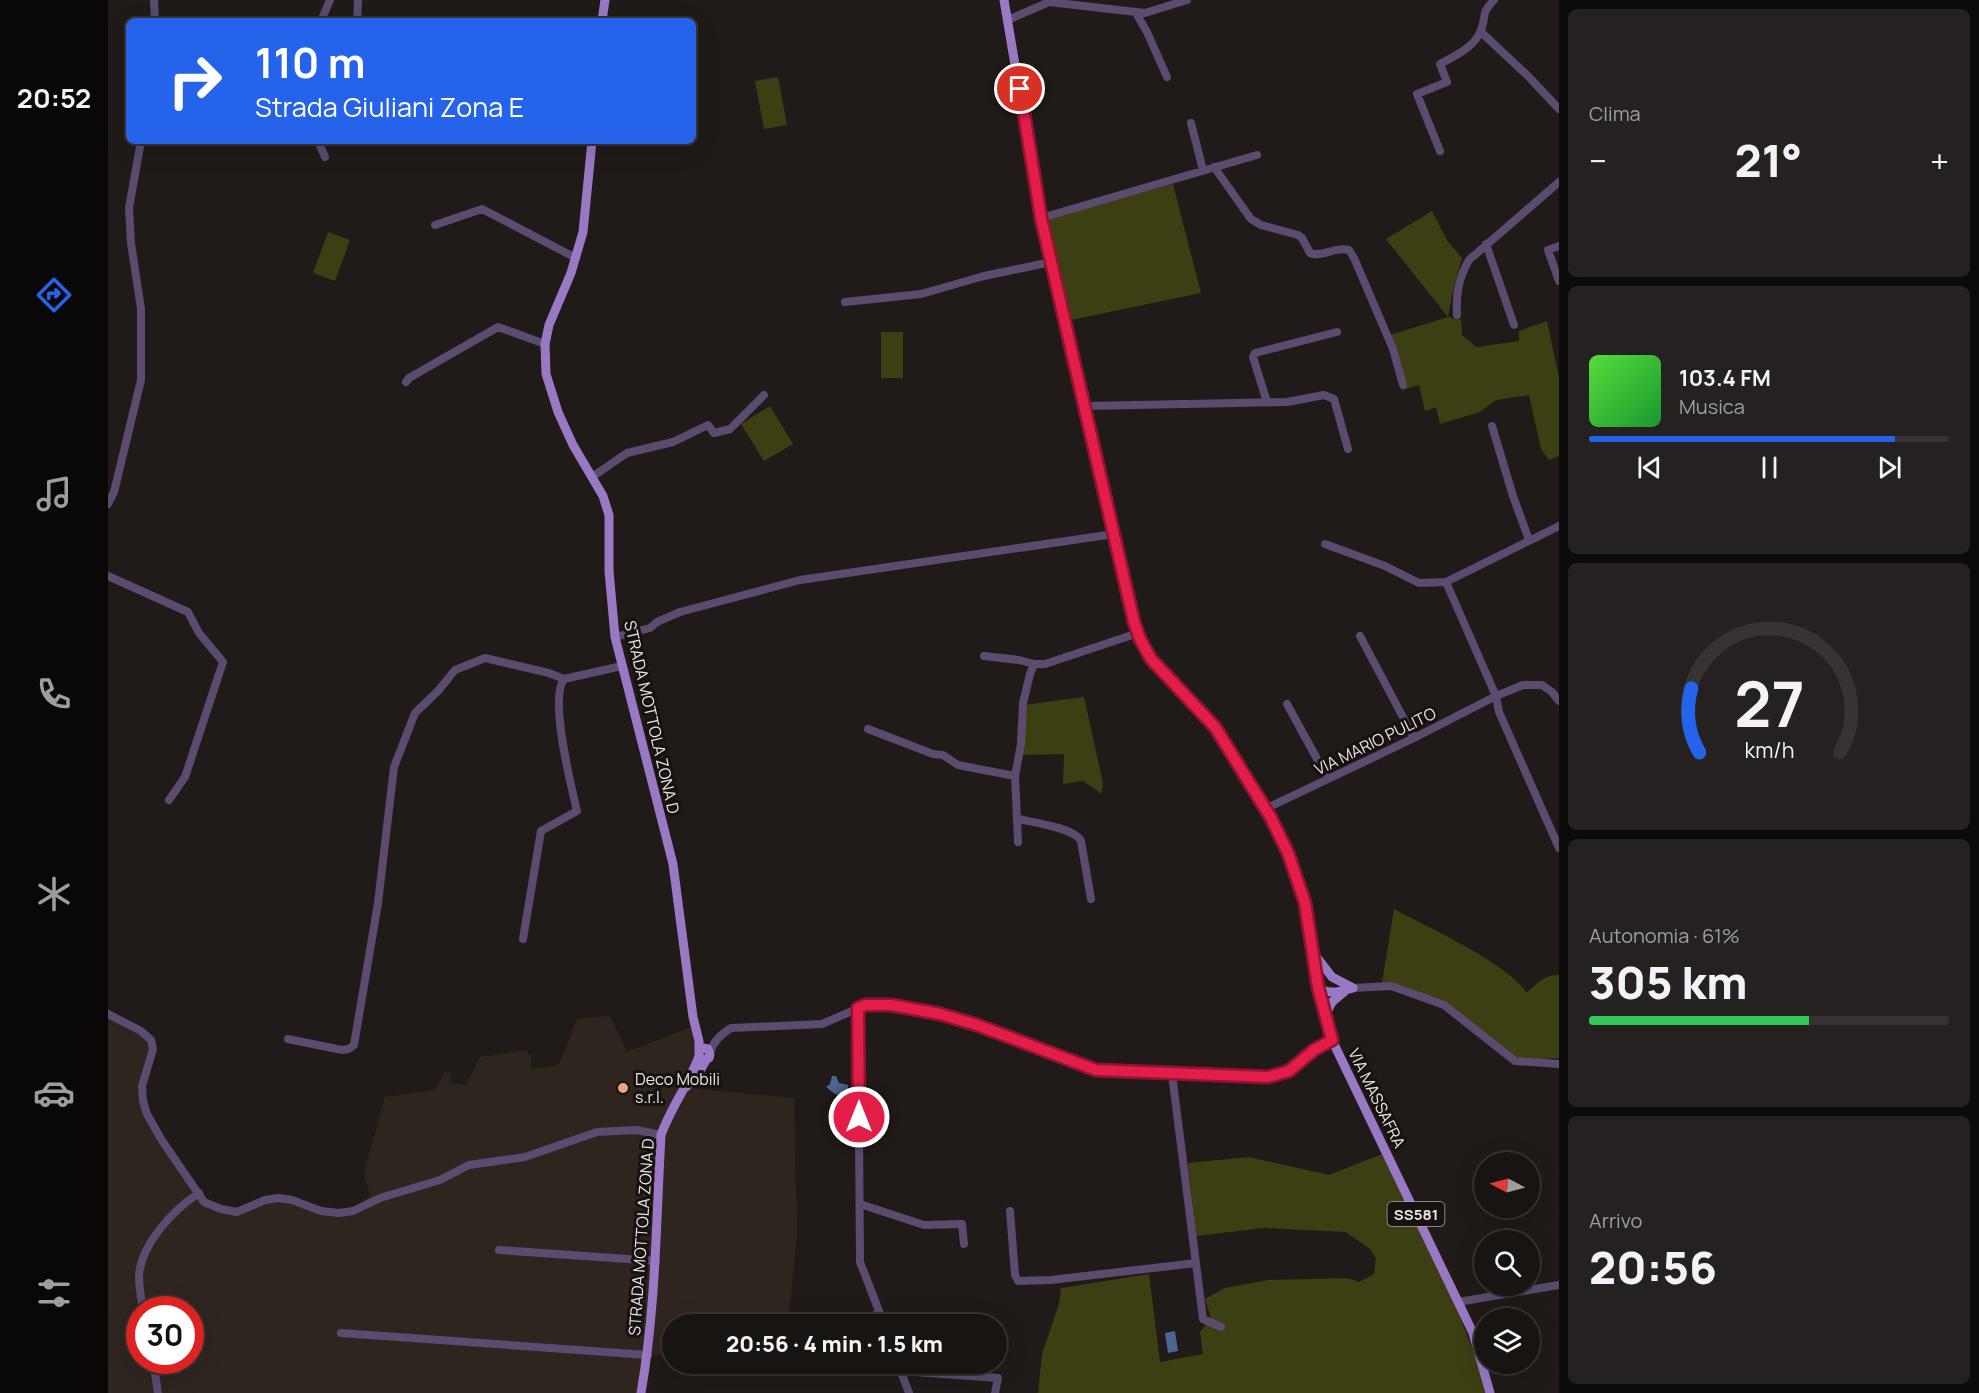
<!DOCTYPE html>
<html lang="it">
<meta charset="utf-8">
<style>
:root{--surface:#181412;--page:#252120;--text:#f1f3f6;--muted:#9f9e9f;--line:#363332;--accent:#2563eb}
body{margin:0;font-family:Manrope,sans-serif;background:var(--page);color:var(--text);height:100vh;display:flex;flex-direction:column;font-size:22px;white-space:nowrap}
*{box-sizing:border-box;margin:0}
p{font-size:20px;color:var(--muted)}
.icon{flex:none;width:33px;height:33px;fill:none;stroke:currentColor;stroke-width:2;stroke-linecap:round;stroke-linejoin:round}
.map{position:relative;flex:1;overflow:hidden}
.drawer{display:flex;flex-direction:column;gap:9px;padding:9px;background:#0d0b0a;width:420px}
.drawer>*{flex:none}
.guide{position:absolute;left:18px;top:18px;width:570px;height:126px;border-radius:9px;box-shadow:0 6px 24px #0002,0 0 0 2px var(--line);background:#2563eb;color:#fff;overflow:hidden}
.needle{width:39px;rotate:276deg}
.tools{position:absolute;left:1366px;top:1152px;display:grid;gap:12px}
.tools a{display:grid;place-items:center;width:66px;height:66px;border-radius:50%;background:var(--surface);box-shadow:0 6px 24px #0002,0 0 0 2px var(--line);font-size:30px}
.speed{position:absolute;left:18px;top:1296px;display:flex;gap:12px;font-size:30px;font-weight:700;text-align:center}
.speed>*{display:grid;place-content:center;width:78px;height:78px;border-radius:50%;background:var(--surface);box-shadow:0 6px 24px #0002,0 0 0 2px var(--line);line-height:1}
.speed .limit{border:9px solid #d22;background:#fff;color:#111}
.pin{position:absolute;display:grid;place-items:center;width:51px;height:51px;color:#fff;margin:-26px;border:3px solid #fff;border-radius:50%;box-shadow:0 2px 6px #0007}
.me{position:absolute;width:66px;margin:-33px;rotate:0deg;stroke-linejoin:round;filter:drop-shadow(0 0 4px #0008)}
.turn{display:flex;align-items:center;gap:21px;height:126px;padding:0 30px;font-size:27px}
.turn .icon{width:78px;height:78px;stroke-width:2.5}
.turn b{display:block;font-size:42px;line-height:51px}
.big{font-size:45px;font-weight:800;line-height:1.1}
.drawer .tile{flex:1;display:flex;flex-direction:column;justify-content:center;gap:9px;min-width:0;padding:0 21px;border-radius:9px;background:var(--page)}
.drawer .dial{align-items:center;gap:0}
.dial svg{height:156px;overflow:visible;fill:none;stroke:var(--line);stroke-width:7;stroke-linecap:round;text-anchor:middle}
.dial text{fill:var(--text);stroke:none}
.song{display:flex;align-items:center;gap:18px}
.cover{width:72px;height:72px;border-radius:9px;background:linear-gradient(135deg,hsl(110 70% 55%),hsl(130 70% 35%))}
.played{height:6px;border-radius:3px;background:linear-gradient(90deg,var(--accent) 85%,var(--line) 85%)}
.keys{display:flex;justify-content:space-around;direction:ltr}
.heat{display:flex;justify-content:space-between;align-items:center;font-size:33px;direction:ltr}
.charge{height:9px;border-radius:4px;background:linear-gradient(90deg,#34c759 61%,var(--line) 0)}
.trip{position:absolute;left:554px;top:1314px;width:345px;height:60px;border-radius:30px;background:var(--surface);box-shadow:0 6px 24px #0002,0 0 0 2px var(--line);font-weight:800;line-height:60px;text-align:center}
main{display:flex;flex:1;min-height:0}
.tabs{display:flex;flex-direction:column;width:108px;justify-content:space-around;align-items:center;background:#0a0807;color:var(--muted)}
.tabs .icon{width:42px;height:42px}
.tabs .active{color:var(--accent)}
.tabs b{font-size:27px;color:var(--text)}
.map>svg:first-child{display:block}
.built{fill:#2f251f;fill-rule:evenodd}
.green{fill:#3b3f11}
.water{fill:#4c6591}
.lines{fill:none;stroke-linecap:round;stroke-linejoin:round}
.minor{stroke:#5a4b6f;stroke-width:8}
.major{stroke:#9978c4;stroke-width:9}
.route-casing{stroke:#92132f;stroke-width:15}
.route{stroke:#e11d48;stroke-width:10}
.poi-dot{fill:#efa378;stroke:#16120f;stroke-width:2}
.labels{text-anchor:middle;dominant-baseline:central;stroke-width:6;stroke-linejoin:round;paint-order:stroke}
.shield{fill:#16120f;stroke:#aaa6a5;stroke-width:1.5}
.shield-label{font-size:15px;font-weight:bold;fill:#eae6e5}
.street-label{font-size:16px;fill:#eae6e5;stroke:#16120f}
.poi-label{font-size:16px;fill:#eae6e5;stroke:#16120f;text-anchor:start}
</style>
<main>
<nav class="tabs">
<b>20:52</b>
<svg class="icon active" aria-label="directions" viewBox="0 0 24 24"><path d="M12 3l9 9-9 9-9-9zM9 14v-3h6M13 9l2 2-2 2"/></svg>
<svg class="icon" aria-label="music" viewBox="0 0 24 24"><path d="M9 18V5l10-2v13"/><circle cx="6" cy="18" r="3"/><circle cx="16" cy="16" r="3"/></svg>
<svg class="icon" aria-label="phone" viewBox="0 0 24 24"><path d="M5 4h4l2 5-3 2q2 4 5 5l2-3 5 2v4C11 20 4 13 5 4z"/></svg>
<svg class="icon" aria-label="climate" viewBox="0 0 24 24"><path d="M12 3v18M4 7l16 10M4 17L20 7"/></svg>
<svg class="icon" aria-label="car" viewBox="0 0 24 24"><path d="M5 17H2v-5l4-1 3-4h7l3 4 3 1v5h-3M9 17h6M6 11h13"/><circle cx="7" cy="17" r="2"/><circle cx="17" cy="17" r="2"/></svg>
<svg class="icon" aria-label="filters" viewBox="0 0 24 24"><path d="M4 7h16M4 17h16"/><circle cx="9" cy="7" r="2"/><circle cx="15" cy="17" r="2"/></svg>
</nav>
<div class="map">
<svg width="1451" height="1393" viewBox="0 0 1451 1393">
<rect width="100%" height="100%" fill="#201b18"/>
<path class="built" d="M 0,1014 L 43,1040 L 34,1086 L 39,1114 L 96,1202 L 129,1212 L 170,1198 L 199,1207 L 245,1211 L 262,1195 L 256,1174 L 277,1097 L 326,1090 L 337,1072 L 344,1073 L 341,1083 L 358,1085 L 372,1057 L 418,1050 L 424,1058 L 422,1069 L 451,1065 L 469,1019 L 502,1016 L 519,1052 L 583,1027 L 591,1041 L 586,1064 L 589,1089 L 686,1098 L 689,1234 L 680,1324 L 564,1324 L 564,1353 L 540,1355 L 532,1393 L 0,1393 ZM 32,1310 L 82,1310 L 82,1360 L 32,1360 Z"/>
<path class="green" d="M 670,77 L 679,125 L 656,129 L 647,81 Z
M 1065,184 L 1093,293 L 958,321 L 937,219 Z
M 1324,211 L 1340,242 L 1354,258 L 1346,286 L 1340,317 L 1353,320 L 1354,335 L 1368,347 L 1411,341 L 1411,331 L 1439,321 L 1451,378 L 1451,456 L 1441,460 L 1433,449 L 1421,395 L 1388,400 L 1372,412 L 1332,424 L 1328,407 L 1317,411 L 1311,385 L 1295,390 L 1279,336 L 1340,317 L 1278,239 Z
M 220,232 L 242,240 L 227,281 L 205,273 Z
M 773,332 L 795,332 L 795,378 L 773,378 Z
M 662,406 L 685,444 L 656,461 L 633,424 Z
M 976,697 L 995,783 L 994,794 L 975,781 L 955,784 L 956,754 L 913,755 L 916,705 Z
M 1286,909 C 1321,928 1398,962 1419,993 C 1428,984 1437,974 1451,975 L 1451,1058 L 1415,1060 L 1392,1051 L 1326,1000 L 1274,983 Z
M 1274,1154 L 1348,1307 L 1372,1368 L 1377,1393 L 930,1393 L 934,1354 L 951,1304 L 953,1288 L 1041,1274 L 1052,1362 L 1095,1354 L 1092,1332 L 1103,1319 L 1097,1299 L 1117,1288 L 1160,1280 L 1239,1278 L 1251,1282 L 1266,1274 L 1268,1259 L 1262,1249 L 1238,1232 L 1156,1228 L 1088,1236 L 1080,1163 L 1141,1157 L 1221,1175 Z"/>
<path class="water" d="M 724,1076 L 728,1076 L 731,1083 L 740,1085 L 739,1096 L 727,1094 L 718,1087 L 722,1084 Z
M 1067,1331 L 1070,1351 L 1060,1353 L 1057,1333 Z"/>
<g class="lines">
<path class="minor" d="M 46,0 L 47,21
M 1028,13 L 1039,32 L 1059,77
M 900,20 L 941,2 L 1037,13 L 1079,0
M 213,21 L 222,0
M 249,21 L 250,0
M 1373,32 L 1420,76 L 1451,109
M 1083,123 L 1095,170
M 210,141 L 217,157
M 1332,151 L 1309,94 L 1339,82 L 1332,64 C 1347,56 1367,47 1373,30 C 1379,14 1372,15 1386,0
M 1106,167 L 1143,219 L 1153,225 L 1190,235 L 1194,238 L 1202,253 C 1214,258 1227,246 1241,250 L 1246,258 L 1285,349 L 1295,385
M 933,218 L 1149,155
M 327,225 L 374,209 L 468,258
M 1378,244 L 1406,325
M 1451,246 L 1440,250 L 1451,281
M 737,302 L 813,294 L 876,276 L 943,262
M 1349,315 C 1348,294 1350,279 1361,260 L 1451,182
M 298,382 L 301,378 L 390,327 L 437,344
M 1159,402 L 1145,357 L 1147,353 L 1229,332
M 977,406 L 1179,402 L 1216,395 L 1226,399 L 1240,449
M 1384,426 L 1405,496 L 1421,540
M 484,477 L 519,453 L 565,442 L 600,425 L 606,433 L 622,429 L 656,395
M 0,504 L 6,492 L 33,380 L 33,309 L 23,243 L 21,208 L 33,141
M 1217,544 L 1277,566 L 1311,583 L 1338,582 L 1451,526
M 0,576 L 80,612 L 91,633 L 115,662 L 77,777 L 61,800
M 1338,582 L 1388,696 L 1391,712 L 1451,848
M 1252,636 L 1306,738
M 507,637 L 542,628 L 549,622 L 572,612 L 692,580 L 1006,534
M 876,656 L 911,660 L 926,664 L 937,664 L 1030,633
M 1179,704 L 1220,779
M 760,729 L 825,754 L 835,755 L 850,765 L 907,776
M 1157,809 L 1306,738 L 1388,696 L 1415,685 L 1434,685 L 1444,692 L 1451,701
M 910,819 C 924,822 967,828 973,841 L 983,899
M 910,842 L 907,776 L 913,744 L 915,703 L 922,674 L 926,664
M 415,939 L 433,831 L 469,811 C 463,785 441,699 456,679
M 1245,988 L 1283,986 L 1336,1005 L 1407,1061 L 1451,1064
M 750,1008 L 752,1262 L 776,1324
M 0,1014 L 33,1031 L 43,1040 L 45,1049 L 34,1086 L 35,1101 L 39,1114 L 53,1139 L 96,1202 L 113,1209 L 129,1212 L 157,1200 L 170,1198 L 184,1200 L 213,1211 L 231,1213 L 245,1211 L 272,1198 L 332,1180 L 361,1165 L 417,1157 L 489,1132 L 529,1130 L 553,1135
M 180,1039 L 234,1050 L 241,1049 L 246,1045 L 270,903 L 286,767 L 307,713 L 330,691 L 347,670 L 377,658 L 441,673 L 456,679 L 514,666
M 602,1053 C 605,1041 613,1034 623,1028 L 714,1024 L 758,1005 L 783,1005 L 832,1014 L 869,1025 L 988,1070 L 1160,1077 L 1181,1071 L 1206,1050 L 1224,1040
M 1064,1074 L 1095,1319 L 1113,1327
M 752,1204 L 816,1225 L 854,1224 L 856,1244
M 902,1211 L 907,1275 L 910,1281 L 943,1280 L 1088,1263
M 391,1250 L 548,1261
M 1350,1302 L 1451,1285
M 35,1310 C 33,1298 31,1287 31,1276 C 33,1244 65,1210 91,1193
M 751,1324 L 771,1313
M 233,1333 L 540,1355
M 45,1360 L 50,1393
M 790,1364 L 801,1393
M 793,1371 L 890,1378 L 887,1393"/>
<path class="major" d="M 896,0 L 933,218 L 1026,623 L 1032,639 L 1043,659 L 1107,727 L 1163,818 L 1180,853 L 1197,903 L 1210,987 L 1224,1040 L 1365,1333 L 1382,1393
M 494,21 L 497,0
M 484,141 L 475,232 L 463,273 L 441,325 L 437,344 L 438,374 L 450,412 L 465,445 L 495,496 L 501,515 L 501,571 L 507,637 L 565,864 L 585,1017 L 591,1041 L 591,1056 L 595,1060 L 601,1058 L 602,1055 L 600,1049 L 595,1048 L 592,1050
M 1207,955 L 1224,977 L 1245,988
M 1210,987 C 1219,996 1233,991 1245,988
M 1217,1016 L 1224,1002 L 1237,991
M 578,1087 L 589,1076 L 598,1060
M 533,1393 C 548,1307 548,1222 553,1135 C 563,1107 581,1084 591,1056"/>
</g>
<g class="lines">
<g class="route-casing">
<path id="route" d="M 751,1117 L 750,1008 L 758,1005 L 783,1005 L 832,1014 L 869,1025 L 988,1070 L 1160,1077 L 1181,1071 L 1206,1050 L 1224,1040 L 1210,987 L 1197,903 L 1180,853 L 1163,818 L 1107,727 L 1043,659 L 1032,639 L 1026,622 L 933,218 L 912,89"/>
</g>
<use href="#route" class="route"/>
</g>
<circle class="poi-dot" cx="515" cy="1088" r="6"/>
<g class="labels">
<rect class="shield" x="1279.5" y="1202" width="57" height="24" rx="4.5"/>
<g class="shield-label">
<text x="1308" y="1214">SS581</text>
</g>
<g class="street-label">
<text transform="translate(544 717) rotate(77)">STRADA MOTTOLA ZONA D</text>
<text transform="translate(1267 741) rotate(-26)">VIA MARIO PULITO</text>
<text transform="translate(1269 1098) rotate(64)">VIA MASSAFRA</text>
<text transform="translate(533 1237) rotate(-86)">STRADA MOTTOLA ZONA D</text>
</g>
<g class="poi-label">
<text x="527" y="1079">Deco Mobili<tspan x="527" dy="18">s.r.l.</tspan></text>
</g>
</g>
</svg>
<div class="tools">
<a><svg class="needle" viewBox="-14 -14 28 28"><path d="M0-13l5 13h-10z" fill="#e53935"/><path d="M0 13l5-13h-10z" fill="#9f9e9f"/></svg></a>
<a><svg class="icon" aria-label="search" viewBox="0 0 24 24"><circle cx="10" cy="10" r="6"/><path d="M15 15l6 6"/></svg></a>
<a><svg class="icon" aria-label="layers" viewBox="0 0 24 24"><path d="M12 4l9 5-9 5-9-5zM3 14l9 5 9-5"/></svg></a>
</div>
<div class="speed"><div class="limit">30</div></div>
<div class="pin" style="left:912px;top:89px;background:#d93025"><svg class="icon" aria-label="arrive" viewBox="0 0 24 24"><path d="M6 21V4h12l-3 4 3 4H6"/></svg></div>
<svg class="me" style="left:751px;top:1117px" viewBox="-20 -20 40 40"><circle r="17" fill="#e11d48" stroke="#fff" stroke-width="3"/><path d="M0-11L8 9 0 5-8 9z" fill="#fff"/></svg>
<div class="trip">20:56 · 4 min · 1.5 km</div>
<div class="guide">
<div class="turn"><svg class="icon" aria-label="right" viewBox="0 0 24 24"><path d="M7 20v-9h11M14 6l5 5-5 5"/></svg><div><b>110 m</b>Strada Giuliani Zona E</div></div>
</div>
</div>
<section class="drawer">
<div class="tile"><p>Clima</p>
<div class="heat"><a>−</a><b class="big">21°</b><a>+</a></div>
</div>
<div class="tile">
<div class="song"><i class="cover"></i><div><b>103.4 FM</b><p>Musica</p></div></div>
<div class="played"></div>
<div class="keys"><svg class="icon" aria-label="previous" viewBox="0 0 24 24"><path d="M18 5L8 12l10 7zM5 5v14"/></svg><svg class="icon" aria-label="pause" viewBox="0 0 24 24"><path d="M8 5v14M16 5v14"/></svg><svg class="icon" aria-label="next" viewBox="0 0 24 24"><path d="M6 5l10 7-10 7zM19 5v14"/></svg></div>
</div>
<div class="tile dial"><svg viewBox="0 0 100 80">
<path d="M14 69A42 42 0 1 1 86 69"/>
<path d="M14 69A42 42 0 0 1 10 36" stroke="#2563eb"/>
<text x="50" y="56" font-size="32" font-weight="700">27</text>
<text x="50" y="72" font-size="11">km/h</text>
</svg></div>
<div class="tile"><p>Autonomia · 61%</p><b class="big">305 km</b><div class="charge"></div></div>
<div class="tile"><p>Arrivo</p><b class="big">20:56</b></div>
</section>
</main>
